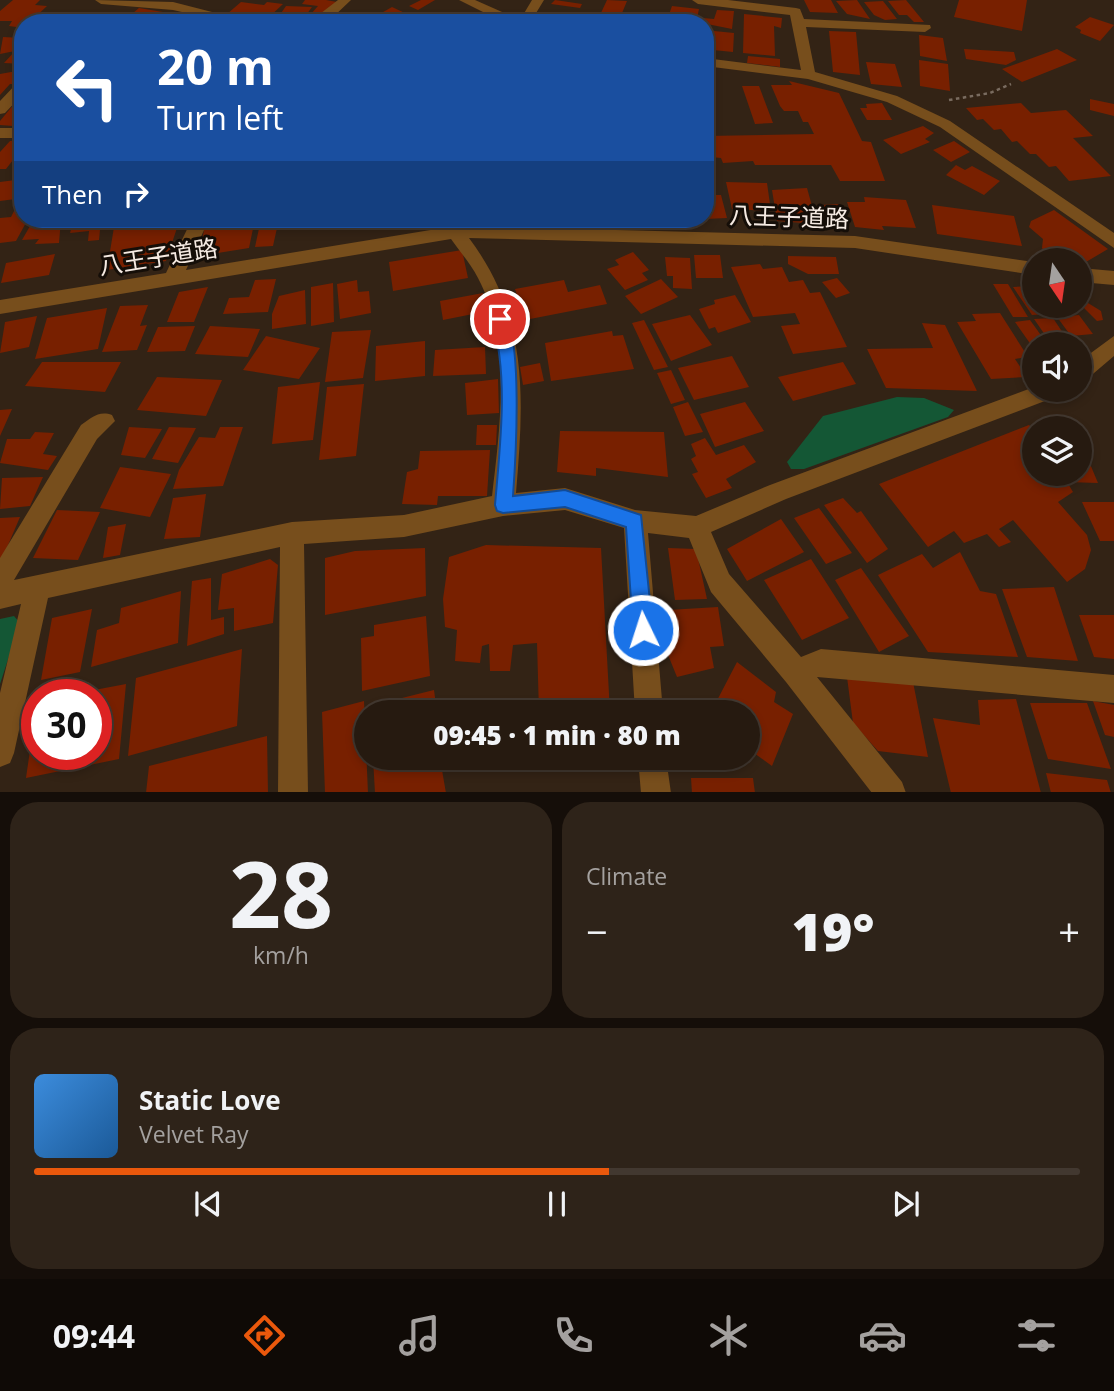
<!DOCTYPE html>
<meta charset="utf-8">
<style>
:root{--surface:#261a10;--page:#2e2319;--text:#f1f3f6;--muted:#a4a19f;--line:#423830;--accent:#ea580c}
body{margin:0;font-family:"Open Sans","Noto Sans JP",sans-serif;background:var(--page);color:var(--text);height:100vh;display:flex;flex-direction:column;font-size:26px;white-space:nowrap}
*{box-sizing:border-box;margin:0}
p{font-size:23px;color:var(--muted)}
.icon{flex:none;width:38px;height:38px;fill:none;stroke:currentColor;stroke-width:2;stroke-linecap:round;stroke-linejoin:round}
.map{position:relative;height:792px;overflow:hidden}
.panel{display:flex;flex-direction:column;gap:10px;padding:10px;background:#150e09;flex:1}
.panel>*{flex:none}
.hud{position:absolute;left:14px;top:14px;width:700px;height:214px;border-radius:28px;box-shadow:0 4px 10px #0003,0 0 0 2px var(--line);background:#1a4fa0;color:#fff;overflow:hidden}
.needle{width:46px;rotate:167deg}
.tools{position:absolute;left:1022px;top:248px;display:grid;gap:14px}
.tools a{display:grid;place-items:center;width:70px;height:70px;border-radius:50%;background:var(--surface);box-shadow:0 4px 10px #0003,0 0 0 2px var(--line);font-size:35px}
.speed{position:absolute;left:21px;top:679px;display:flex;gap:14px;font-size:35px;font-weight:700;text-align:center}
.speed>*{display:grid;place-content:center;width:91px;height:91px;border-radius:50%;background:var(--surface);box-shadow:0 4px 10px #0003,0 0 0 2px var(--line);line-height:1}
.speed .limit{border:10px solid #d22;background:#fff;color:#111}
.pin{position:absolute;display:grid;place-items:center;width:60px;height:60px;color:#fff;margin:-30px;border:4px solid #fff;border-radius:50%;box-shadow:0 2px 7px #0007}
.me{position:absolute;width:77px;margin:-38px;rotate:356deg;stroke-linejoin:round;filter:drop-shadow(0 0 5px #0008)}
.turn{display:flex;align-items:center;gap:24px;height:147px;padding:0 28px;font-size:32px}
.turn .icon{width:91px;height:91px;stroke-width:2.5}
.turn b{display:block;font-size:49px;line-height:60px}
.then{display:flex;align-items:center;height:66px;padding:0 28px;background:#0003;gap:14px;font-size:26px}
.big{font-size:52px;font-weight:800;line-height:1.1}
.panel .widget{flex:1;display:flex;flex-direction:column;justify-content:center;gap:10px;min-width:0;padding:0 24px;border-radius:28px;background:var(--page)}
.panel .dial{align-items:center;gap:0}
.dial b{font-size:91px;line-height:1}
.song{display:flex;align-items:center;gap:21px}
.cover{width:84px;height:84px;border-radius:10px;background:linear-gradient(135deg,hsl(210 70% 55%),hsl(210 70% 35%))}
.played{height:7px;border-radius:4px;background:linear-gradient(90deg,var(--accent) 55%,var(--line) 55%)}
.keys{display:flex;justify-content:space-around;direction:ltr}
.heat{display:flex;justify-content:space-between;align-items:center;font-size:38px;direction:ltr}
.panel .tiles{flex:1;display:grid;gap:10px;grid-template-columns:1fr 1fr}
.widget:last-child{grid-column:span 2}
.trip{position:absolute;left:354px;top:700px;width:406px;height:70px;border-radius:35px;background:var(--surface);box-shadow:0 4px 10px #0003,0 0 0 2px var(--line);font-weight:800;line-height:70px;text-align:center}
.tab-bar{display:flex;height:112px;justify-content:space-around;align-items:center;background:#0f0a06;color:var(--muted)}
.tab-bar .icon{width:49px;height:49px}
.tab-bar .current{color:var(--accent)}
.tab-bar b{font-size:32px;color:var(--text)}
.map>svg:first-child{display:block}
.green{fill:#145735}
.building{fill:#782000}
.lines{fill:none;stroke-linecap:round;stroke-linejoin:round}
.path{stroke:#796b5f;stroke-width:2.5;stroke-dasharray:3.5 3.5;stroke-linecap:butt}
.minor{fill:#774e1c;fill-rule:evenodd}
.route{fill:#1a73e8;stroke:#114b97;stroke-width:2}
.labels{text-anchor:middle;dominant-baseline:central;stroke-width:6;stroke-linejoin:round;paint-order:stroke}
.street-label{font-size:24px;fill:#f5eae2;stroke:#150e08}
</style>
<div class="map">
<svg width="1114" height="793" viewBox="0 0 1114 793">
<rect width="100%" height="100%" fill="#332315"/>
<path class="green" d="M 897,397 L 924,398 L 954,410 L 948,417 L 804,469 L 791,469 L 787,462 L 823,416 Z
M 14,616 L 20,623 L 0,684 L 0,619 Z"/>
<path class="building" d="M 13,0 L 40,0 L 35,5 L 47,6 L 29,23 L 23,23 L 23,28 L 9,26 L 12,21 L 0,21 L 0,11 Z
M 305,0 L 326,0 L 337,2 L 321,18 L 309,16 L 318,6 L 302,4 Z
M 421,0 L 435,0 L 418,10 L 409,6 Z
M 555,0 L 582,4 L 580,8 L 551,4 Z
M 607,0 L 627,1 L 620,18 L 600,15 Z
M 804,0 L 831,0 L 838,13 L 810,12 Z
M 857,0 L 870,19 L 847,14 L 836,1 Z
M 906,0 L 924,22 L 914,22 L 907,15 L 899,15 L 888,1 Z
M 959,0 L 1027,0 L 1022,31 L 954,17 Z
M 883,1 L 897,19 L 885,20 L 874,15 L 864,2 Z
M 241,2 L 264,5 L 267,2 L 283,4 L 266,20 L 227,14 Z
M 286,6 L 312,7 L 304,18 L 277,19 Z
M 672,6 L 699,9 L 696,23 L 667,20 Z
M 392,7 L 407,14 L 391,23 L 369,20 Z
M 139,8 L 163,12 L 150,22 L 127,18 Z
M 717,10 L 734,11 L 732,29 L 702,23 L 703,18 L 714,19 Z
M 553,12 L 587,16 L 583,23 L 545,23 Z
M 167,14 L 208,21 L 208,23 L 154,23 Z
M 744,14 L 782,18 L 781,28 L 774,26 L 775,56 L 743,53 Z
M 429,15 L 452,22 L 452,23 L 420,22 Z
M 476,15 L 496,23 L 465,23 Z
M 50,16 L 67,16 L 61,23 L 42,23 Z
M 1090,17 L 1114,25 L 1100,41 L 1080,33 L 1081,30 L 1075,27 Z
M 714,31 L 734,33 L 733,52 L 713,50 Z
M 829,31 L 856,32 L 860,75 L 833,72 Z
M 919,35 L 943,38 L 947,61 L 920,56 Z
M 3,37 L 23,38 L 23,64 L 4,63 L 15,51 L 0,54 Z
M 964,49 L 1014,52 L 1016,60 L 1006,65 L 966,59 Z
M 1057,49 L 1077,60 L 1022,82 L 1002,69 Z
M 748,56 L 780,59 L 780,67 L 747,63 Z
M 919,60 L 948,64 L 950,91 L 920,86 Z
M 866,62 L 895,64 L 902,87 L 871,84 Z
M 11,72 L 23,72 L 23,78 L 17,84 L 10,84 L 0,95 L 0,74 Z
M 789,81 L 839,93 L 862,141 L 871,142 L 885,181 L 840,181 L 831,165 L 755,165 L 753,161 L 723,163 L 721,158 L 711,157 L 706,136 L 814,134 L 808,122 L 803,122 L 798,111 L 784,111 L 780,106 L 771,85 L 792,85 Z
M 742,86 L 759,86 L 773,123 L 755,124 Z
M 19,98 L 23,98 L 23,115 L 13,126 L 0,125 L 0,121 Z
M 1090,99 L 1114,104 L 1114,116 L 1090,110 Z
M 882,103 L 892,120 L 867,120 L 860,108 L 867,108 L 866,104 Z
M 1021,103 L 1031,113 L 1066,110 L 1093,136 L 1073,138 L 1111,176 L 1069,181 L 1056,166 L 1049,167 L 1036,154 L 1030,154 L 1017,141 L 1012,142 L 1001,129 L 994,130 L 983,119 L 977,120 L 966,108 Z
M 923,126 L 934,133 L 925,139 L 930,142 L 901,154 L 883,140 Z
M 23,140 L 23,147 L 6,169 L 0,169 L 0,152 L 10,141 Z
M 954,141 L 970,152 L 951,162 L 933,150 Z
M 956,165 L 965,170 L 972,166 L 1000,181 L 984,195 L 946,175 Z
M 705,173 L 711,174 L 715,188 L 708,190 L 710,195 L 721,195 L 727,218 L 705,219 Z
M 23,179 L 23,198 L 0,201 L 0,182 Z
M 726,182 L 767,183 L 771,211 L 732,209 Z
M 807,188 L 817,224 L 777,221 L 772,190 Z
M 864,197 L 906,200 L 916,228 L 882,226 L 884,230 L 855,227 L 847,202 L 865,202 Z
M 840,204 L 845,222 L 825,221 L 821,205 Z
M 17,205 L 23,205 L 23,219 L 28,219 L 16,241 L 0,243 L 0,218 L 11,217 Z
M 932,205 L 1014,216 L 1022,246 L 937,234 Z
M 1054,210 L 1108,249 L 1086,262 L 1068,252 L 1071,258 L 1046,254 L 1042,248 L 1043,239 L 1029,227 L 1031,221 Z
M 34,219 L 61,219 L 59,243 L 35,244 L 39,239 L 22,240 Z
M 74,219 L 180,219 L 166,261 L 107,270 L 114,227 L 100,230 L 99,240 L 88,241 L 89,231 L 70,233 Z
M 215,219 L 255,219 L 249,248 L 199,256 L 204,230 L 212,229 Z
M 261,219 L 279,219 L 273,246 L 255,247 Z
M 373,219 L 418,219 L 398,226 L 397,222 L 377,229 Z
M 613,219 L 640,219 L 640,223 L 613,223 Z
M 462,250 L 468,278 L 393,291 L 389,262 Z
M 633,252 L 649,270 L 642,273 L 648,280 L 625,290 L 607,269 L 619,265 L 615,260 Z
M 55,254 L 49,275 L 1,283 L 6,263 Z
M 694,255 L 720,255 L 723,278 L 696,278 Z
M 788,256 L 836,257 L 839,274 L 808,274 L 788,264 Z
M 665,257 L 690,258 L 692,289 L 673,288 L 673,276 L 667,276 Z
M 760,264 L 763,269 L 782,267 L 789,282 L 803,280 L 810,293 L 820,292 L 847,347 L 793,354 L 781,326 L 800,324 L 795,313 L 753,317 L 731,267 Z
M 837,278 L 850,293 L 836,298 L 822,282 Z
M 276,279 L 268,312 L 223,314 L 229,298 L 249,297 L 255,280 Z
M 661,279 L 678,297 L 641,314 L 625,296 Z
M 357,280 L 358,292 L 369,291 L 371,313 L 340,319 L 337,284 Z
M 564,280 L 568,292 L 600,285 L 607,304 L 525,320 L 515,289 Z
M 333,283 L 334,322 L 311,326 L 311,287 Z
M 993,284 L 1008,284 L 1028,317 L 1013,317 Z
M 1031,286 L 1034,291 L 1034,306 L 1044,306 L 1050,314 L 1032,315 L 1013,287 Z
M 208,287 L 194,322 L 167,322 L 179,292 Z
M 305,290 L 306,324 L 272,329 L 272,314 L 279,296 Z
M 483,293 L 488,311 L 443,320 L 440,301 Z
M 735,295 L 751,322 L 718,333 L 715,327 L 709,329 L 699,309 L 715,304 L 714,300 Z
M 1088,303 L 1101,311 L 1103,320 L 1097,321 L 1081,305 Z
M 148,305 L 140,326 L 147,325 L 137,350 L 102,352 L 120,306 Z
M 1049,306 L 1069,306 L 1073,311 L 1053,312 Z
M 107,308 L 98,349 L 35,359 L 47,318 Z
M 1000,313 L 1028,357 L 1015,359 L 1027,377 L 991,379 L 957,322 L 976,321 L 972,314 Z
M 690,315 L 712,345 L 671,361 L 652,324 Z
M 1079,315 L 1093,334 L 1071,336 L 1057,317 Z
M 37,316 L 29,347 L 0,353 L 5,322 Z
M 1053,318 L 1071,345 L 1052,345 L 1034,319 Z
M 644,320 L 668,367 L 654,370 L 632,323 Z
M 1030,320 L 1048,345 L 1034,345 L 1034,349 L 1015,322 Z
M 922,323 L 945,325 L 977,391 L 886,388 L 867,349 L 933,348 Z
M 195,326 L 185,351 L 147,352 L 158,327 Z
M 210,326 L 260,329 L 248,357 L 195,354 Z
M 371,330 L 363,378 L 325,382 L 332,332 Z
M 612,331 L 613,336 L 623,335 L 634,369 L 551,381 L 545,343 Z
M 266,336 L 320,348 L 299,379 L 243,370 Z
M 425,341 L 425,376 L 375,381 L 376,346 Z
M 485,347 L 486,374 L 433,376 L 435,350 Z
M 732,356 L 749,387 L 694,400 L 678,368 Z
M 42,362 L 121,362 L 105,392 L 25,386 Z
M 843,362 L 856,384 L 793,401 L 778,377 Z
M 540,363 L 544,381 L 523,385 L 520,367 Z
M 671,370 L 685,400 L 671,404 L 657,373 Z
M 157,377 L 222,380 L 206,416 L 137,410 Z
M 498,379 L 499,413 L 467,415 L 465,383 Z
M 320,382 L 313,440 L 272,444 L 278,387 Z
M 364,384 L 356,456 L 319,460 L 327,387 Z
M 688,402 L 703,432 L 685,436 L 673,407 Z
M 745,402 L 764,431 L 715,447 L 700,414 Z
M 12,409 L 0,436 L 0,410 Z
M 1044,418 L 1071,418 L 1075,429 L 1047,429 Z
M 477,425 L 497,425 L 496,445 L 476,445 Z
M 1029,425 L 1034,429 L 1034,474 L 1080,474 L 1080,440 L 1098,483 L 1067,482 L 1073,492 L 1058,502 L 1087,535 L 1091,550 L 1085,569 L 1067,582 L 1013,520 L 999,529 L 1011,542 L 999,547 L 987,534 L 964,543 L 954,531 L 928,547 L 879,484 Z
M 129,427 L 162,429 L 145,458 L 121,455 Z
M 169,427 L 196,428 L 178,463 L 152,459 Z
M 220,427 L 243,427 L 223,486 L 173,489 L 179,470 L 199,437 L 215,438 Z
M 560,431 L 664,432 L 668,477 L 596,468 L 596,476 L 557,472 Z
M 35,432 L 54,433 L 43,454 L 57,456 L 48,470 L 0,463 L 7,439 L 30,439 Z
M 705,438 L 716,455 L 744,445 L 756,462 L 726,479 L 732,488 L 706,498 L 692,474 L 698,472 L 691,459 L 696,456 L 691,444 Z
M 490,450 L 487,496 L 438,496 L 437,505 L 402,504 L 407,472 L 418,469 L 420,451 Z
M 120,467 L 171,474 L 150,517 L 100,508 Z
M 43,477 L 30,506 L 0,509 L 2,478 Z
M 206,494 L 200,537 L 164,539 L 173,498 Z
M 843,498 L 857,513 L 861,511 L 888,549 L 867,563 L 824,505 Z
M 1082,502 L 1114,502 L 1114,541 L 1100,541 Z
M 819,508 L 852,553 L 826,564 L 794,518 Z
M 57,510 L 100,512 L 78,560 L 33,558 Z
M 20,517 L 0,564 L 0,518 Z
M 781,519 L 804,552 L 747,581 L 727,549 Z
M 126,524 L 120,555 L 103,558 L 108,527 Z
M 486,545 L 601,548 L 610,712 L 539,712 L 537,643 L 513,645 L 510,671 L 490,671 L 489,644 L 482,646 L 480,663 L 455,661 L 457,630 L 445,627 L 443,599 L 449,557 Z
M 425,548 L 426,596 L 325,615 L 325,558 L 355,551 Z
M 668,548 L 696,549 L 707,599 L 675,600 Z
M 960,552 L 980,591 L 996,594 L 1018,657 L 928,652 L 878,575 L 922,554 L 933,568 Z
M 270,559 L 278,565 L 273,623 L 234,631 L 234,608 L 218,610 L 222,574 Z
M 811,559 L 849,618 L 802,640 L 764,580 Z
M 861,568 L 909,636 L 879,652 L 835,580 Z
M 211,578 L 211,620 L 224,617 L 224,634 L 187,646 L 192,581 Z
M 1054,587 L 1078,661 L 1027,657 L 1002,589 Z
M 181,591 L 178,643 L 91,667 L 97,630 L 119,623 L 121,608 Z
M 718,607 L 724,646 L 710,647 L 714,668 L 677,677 L 664,645 L 662,624 L 668,610 Z
M 92,609 L 80,672 L 41,680 L 52,618 Z
M 1079,615 L 1114,615 L 1114,659 L 1094,657 Z
M 426,616 L 430,676 L 362,691 L 361,638 L 374,636 L 374,625 Z
M 242,649 L 237,726 L 128,756 L 136,678 Z
M 737,662 L 776,692 L 774,702 L 793,714 L 772,766 L 747,748 L 747,712 L 711,712 Z
M 847,677 L 913,682 L 928,757 L 878,751 L 853,723 Z
M 89,682 L 89,691 L 126,684 L 119,759 L 26,778 L 35,715 L 37,754 L 96,754 L 96,695 L 37,694 Z
M 434,690 L 437,712 L 370,712 L 370,706 Z
M 1016,699 L 1041,793 L 951,793 L 933,718 L 980,725 L 978,700 Z
M 364,701 L 368,793 L 325,793 L 322,712 Z
M 1093,701 L 1114,705 L 1114,737 L 1105,735 Z
M 1030,703 L 1087,703 L 1111,769 L 1048,759 Z
M 267,736 L 268,793 L 146,793 L 149,766 Z
M 373,758 L 454,758 L 455,763 L 442,770 L 446,793 L 375,793 Z
M 1046,773 L 1107,780 L 1111,793 L 1051,793 Z
M 691,778 L 753,778 L 755,793 L 692,793 Z"/>
<g class="lines">
<path class="path" d="M 949,100 L 990,93 L 1011,84"/>
<path class="minor" d="M 95,0 L 173,2 L 255,23 L 231,23 L 173,10 L 101,4 Z
M 338,0 L 351,0 L 331,19 L 347,19 L 353,23 L 308,23 Z
M 459,0 L 475,0 L 520,20 L 532,0 L 544,0 L 530,23 L 505,23 Z
M 692,0 L 728,0 L 796,8 L 800,9 L 804,19 L 930,25 L 931,28 L 925,32 L 806,27 L 815,72 L 897,96 L 950,121 L 1114,233 L 1114,248 L 940,127 L 887,102 L 808,79 L 705,66 L 705,58 L 801,70 L 790,15 L 698,4 Z
M 23,82 L 23,94 L 5,113 L 0,114 L 0,101 L 17,83 Z
M 0,128 L 23,128 L 23,138 L 0,138 Z
M 192,219 L 209,219 L 186,270 L 455,226 L 855,236 L 1034,262 L 1034,275 L 855,248 L 469,238 C 529,318 524,398 516,493 L 565,488 L 635,510 L 696,516 L 770,485 L 1034,387 L 1034,390 L 1061,390 L 1058,396 L 786,499 L 711,532 L 729,574 L 801,657 L 821,649 L 1114,675 L 1114,703 L 817,677 L 902,782 L 906,793 L 872,793 L 786,682 L 711,592 L 689,538 L 648,533 L 663,712 L 635,712 L 624,528 L 565,510 L 503,516 L 404,537 L 304,544 L 308,793 L 278,793 L 280,547 L 48,598 L 14,753 L 10,763 L 0,767 L 0,693 L 21,604 L 0,609 L 0,558 L 81,425 C 91,418 99,410 112,415 L 115,421 L 97,439 L 14,580 L 292,522 L 404,515 L 492,496 C 500,428 512,342 478,278 C 471,264 460,252 451,239 L 0,314 L 0,300 L 166,273 Z
M 1080,268 L 1114,271 L 1114,285 L 1080,282 Z
M 1114,336 L 1114,356 L 1087,379 L 1080,381 L 1080,361 Z
M 638,758 L 666,758 L 671,793 L 641,793 Z"/>
</g>
<path class="route" d="M 500,313 C 525,321 515,469 513,496 L 565,490 L 641,515 L 653,630 L 650,637 L 643,640 L 636,637 L 633,630 L 626,527 L 565,507 L 503,513 L 497,511 L 495,505 C 500,445 509,377 492,319 Z"/>
<g class="labels">
<g class="street-label">
<text transform="translate(789 216) rotate(2)">八王子道路</text>
<text transform="translate(158 256) rotate(-9)">八王子道路</text>
</g>
</g>
</svg>
<div class="tools">
<a><svg class="needle" viewBox="-14 -14 28 28"><path d="M0-13l5 13h-10z" fill="#e53935"/><path d="M0 13l5-13h-10z" fill="#a4a19f"/></svg></a>
<a><svg class="icon" aria-label="sound" viewBox="0 0 24 24"><path d="M4 9h4l5-4v14l-5-4H4zM17 9q2 3 0 6"/></svg></a>
<a><svg class="icon" aria-label="layers" viewBox="0 0 24 24"><path d="M12 4l9 5-9 5-9-5zM3 14l9 5 9-5"/></svg></a>
</div>
<div class="speed"><div class="limit">30</div></div>
<div class="pin" style="left:500px;top:319px;background:#d93025"><svg class="icon" aria-label="arrive" viewBox="0 0 24 24"><path d="M6 21V4h12l-3 4 3 4H6"/></svg></div>
<svg class="me" style="left:643px;top:630px" viewBox="-20 -20 40 40"><circle r="17" fill="#1a73e8" stroke="#fff" stroke-width="3"/><path d="M0-11L8 9 0 5-8 9z" fill="#fff"/></svg>
<div class="trip">09:45 · 1 min · 80 m</div>
<div class="hud">
<div class="turn"><svg class="icon" aria-label="left" viewBox="0 0 24 24"><path d="M17 20v-9H6M10 6l-5 5 5 5"/></svg><div><b>20 m</b>Turn left</div></div>
<div class="then">Then<svg class="icon" aria-label="right" viewBox="0 0 24 24"><path d="M7 20v-9h11M14 6l5 5-5 5"/></svg></div>
</div>
</div>
<section class="panel">
<div class="tiles">
<div class="widget dial"><b>28</b><p>km/h</p></div>
<div class="widget"><p>Climate</p>
<div class="heat"><a>−</a><b class="big">19°</b><a>+</a></div>
</div>
<div class="widget">
<div class="song"><i class="cover"></i><div><b>Static Love</b><p>Velvet Ray</p></div></div>
<div class="played"></div>
<div class="keys"><svg class="icon" aria-label="previous" viewBox="0 0 24 24"><path d="M18 5L8 12l10 7zM5 5v14"/></svg><svg class="icon" aria-label="pause" viewBox="0 0 24 24"><path d="M8 5v14M16 5v14"/></svg><svg class="icon" aria-label="next" viewBox="0 0 24 24"><path d="M6 5l10 7-10 7zM19 5v14"/></svg></div>
</div>
</div>
</section>
<nav class="tab-bar">
<b>09:44</b>
<svg class="icon current" aria-label="directions" viewBox="0 0 24 24"><path d="M12 3l9 9-9 9-9-9zM9 14v-3h6M13 9l2 2-2 2"/></svg>
<svg class="icon" aria-label="music" viewBox="0 0 24 24"><path d="M9 18V5l10-2v13"/><circle cx="6" cy="18" r="3"/><circle cx="16" cy="16" r="3"/></svg>
<svg class="icon" aria-label="phone" viewBox="0 0 24 24"><path d="M5 4h4l2 5-3 2q2 4 5 5l2-3 5 2v4C11 20 4 13 5 4z"/></svg>
<svg class="icon" aria-label="climate" viewBox="0 0 24 24"><path d="M12 3v18M4 7l16 10M4 17L20 7"/></svg>
<svg class="icon" aria-label="car" viewBox="0 0 24 24"><path d="M5 17H2v-5l4-1 3-4h7l3 4 3 1v5h-3M9 17h6M6 11h13"/><circle cx="7" cy="17" r="2"/><circle cx="17" cy="17" r="2"/></svg>
<svg class="icon" aria-label="filters" viewBox="0 0 24 24"><path d="M4 7h16M4 17h16"/><circle cx="9" cy="7" r="2"/><circle cx="15" cy="17" r="2"/></svg>
</nav>
